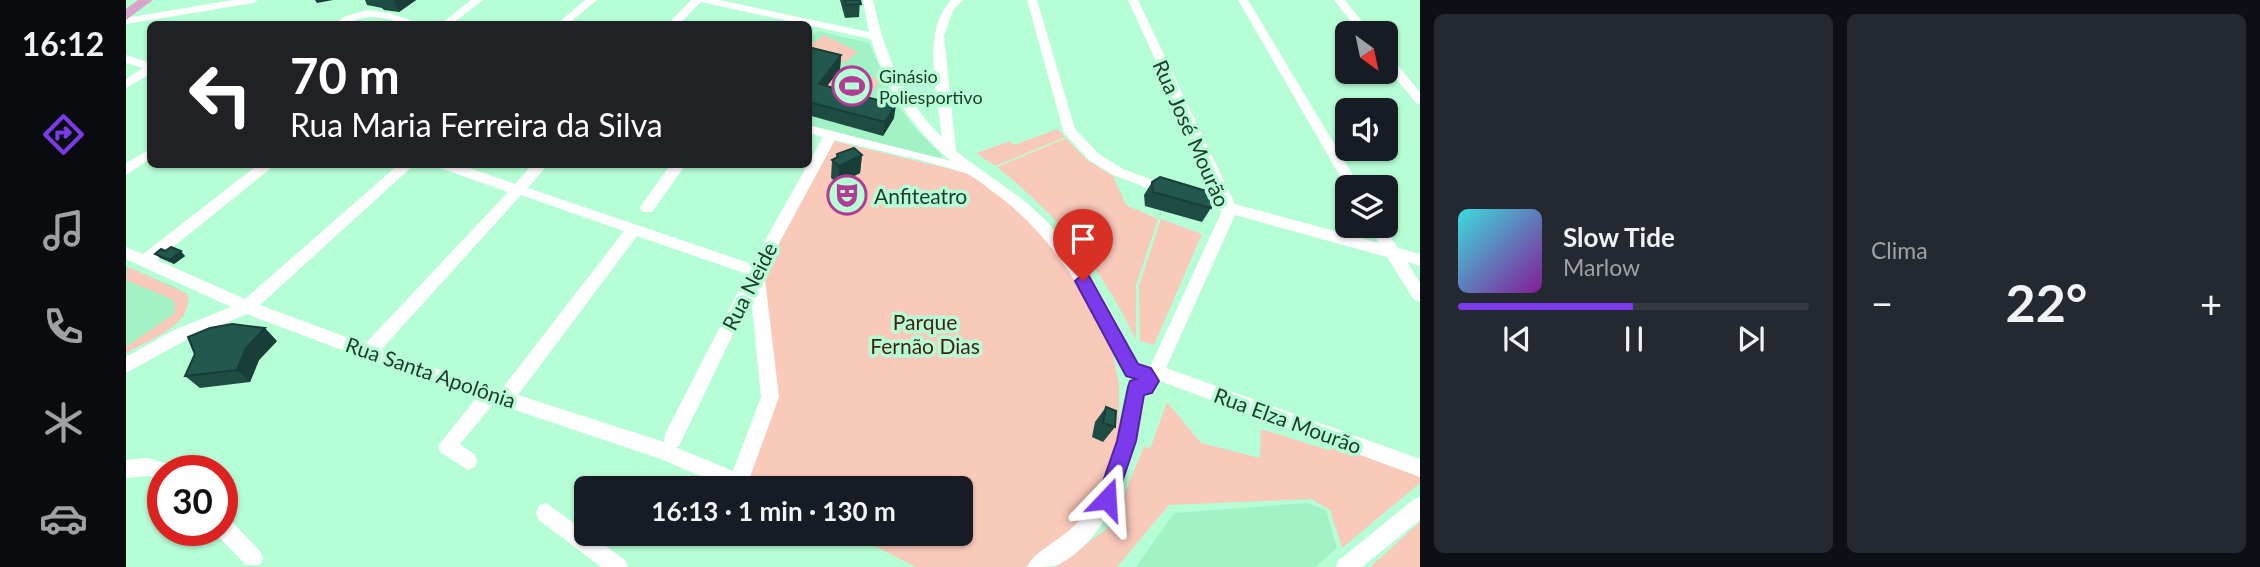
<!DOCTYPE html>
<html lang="pt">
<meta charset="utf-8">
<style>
:root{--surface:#171b24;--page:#242831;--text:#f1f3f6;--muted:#9ea1a6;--line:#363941;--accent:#7c3aed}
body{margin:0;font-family:Lato,sans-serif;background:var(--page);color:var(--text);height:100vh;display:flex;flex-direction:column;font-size:26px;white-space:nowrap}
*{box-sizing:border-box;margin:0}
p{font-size:23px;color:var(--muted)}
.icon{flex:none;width:38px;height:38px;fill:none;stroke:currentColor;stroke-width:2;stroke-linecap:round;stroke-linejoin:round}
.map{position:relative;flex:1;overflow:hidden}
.sheet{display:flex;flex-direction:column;gap:14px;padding:14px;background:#0d0f14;width:840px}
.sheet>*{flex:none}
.banner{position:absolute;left:21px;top:21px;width:665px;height:147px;border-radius:10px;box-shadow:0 2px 5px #0004;background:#202124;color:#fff;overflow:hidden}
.needle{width:46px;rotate:147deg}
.controls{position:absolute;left:1209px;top:21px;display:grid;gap:14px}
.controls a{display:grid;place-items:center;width:63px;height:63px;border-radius:10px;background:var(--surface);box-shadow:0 2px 5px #0004;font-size:35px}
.speed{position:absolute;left:21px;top:455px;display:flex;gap:14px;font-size:35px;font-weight:700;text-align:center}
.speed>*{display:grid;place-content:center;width:91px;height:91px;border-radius:50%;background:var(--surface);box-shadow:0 2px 5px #0004;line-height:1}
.speed .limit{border:10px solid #d22;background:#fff;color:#111}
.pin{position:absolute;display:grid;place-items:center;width:60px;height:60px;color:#fff;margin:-72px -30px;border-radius:50% 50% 50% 0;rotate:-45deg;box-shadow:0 0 7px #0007}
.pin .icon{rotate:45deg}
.me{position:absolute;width:77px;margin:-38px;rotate:20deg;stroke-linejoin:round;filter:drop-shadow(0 0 5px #0008)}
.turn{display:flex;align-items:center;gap:24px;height:147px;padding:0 28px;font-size:32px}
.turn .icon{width:91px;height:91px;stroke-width:2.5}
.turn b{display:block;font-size:49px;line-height:60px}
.big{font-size:52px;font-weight:700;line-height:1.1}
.sheet .widget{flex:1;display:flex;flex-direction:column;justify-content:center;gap:10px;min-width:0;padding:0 24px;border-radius:10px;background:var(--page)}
.song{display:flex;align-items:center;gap:21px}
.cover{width:84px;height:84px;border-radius:10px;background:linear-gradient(135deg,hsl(180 70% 55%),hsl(290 70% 35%))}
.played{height:7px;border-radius:4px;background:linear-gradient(90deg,var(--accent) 50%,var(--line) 50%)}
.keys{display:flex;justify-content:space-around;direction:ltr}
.heat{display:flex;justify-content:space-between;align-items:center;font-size:38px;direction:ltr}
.sheet .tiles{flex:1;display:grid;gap:14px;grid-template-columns:repeat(2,1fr)}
.trip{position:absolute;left:448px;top:476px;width:399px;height:70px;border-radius:10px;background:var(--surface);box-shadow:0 2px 5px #0004;font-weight:700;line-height:70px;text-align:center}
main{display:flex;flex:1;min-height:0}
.dock{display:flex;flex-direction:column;width:126px;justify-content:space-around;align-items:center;background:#090b0e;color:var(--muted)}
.dock .icon{width:49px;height:49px}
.dock .current{color:var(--accent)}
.dock b{font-size:32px;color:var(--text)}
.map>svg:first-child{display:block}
.built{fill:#a3f2c6}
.green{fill:#f9c9ba}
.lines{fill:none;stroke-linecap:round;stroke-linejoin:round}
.minor{fill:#fff;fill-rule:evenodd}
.major{fill:#d9a4ca;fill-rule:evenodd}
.wall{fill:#1e4c43}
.shaded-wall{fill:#183e37}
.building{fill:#23584e;stroke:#183e37;stroke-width:2}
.route{fill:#7c3aed;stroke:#51269a;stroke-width:2}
.labels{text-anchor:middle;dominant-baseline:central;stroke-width:7;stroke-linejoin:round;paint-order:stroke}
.far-poi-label{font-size:18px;fill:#1d3a2b;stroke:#b6fed5;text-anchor:start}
.street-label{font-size:21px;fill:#1d3a2b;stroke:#b6fed5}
.poi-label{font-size:21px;fill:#1d3a2b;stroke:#b6fed5;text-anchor:start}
.park-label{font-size:21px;fill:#481c0e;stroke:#b6fed5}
</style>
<main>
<nav class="dock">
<b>16:12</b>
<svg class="icon current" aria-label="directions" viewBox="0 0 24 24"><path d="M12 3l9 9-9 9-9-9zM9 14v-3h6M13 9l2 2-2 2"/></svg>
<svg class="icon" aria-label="music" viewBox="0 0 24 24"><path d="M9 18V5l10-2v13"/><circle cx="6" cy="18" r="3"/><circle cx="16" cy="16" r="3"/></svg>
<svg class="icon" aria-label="phone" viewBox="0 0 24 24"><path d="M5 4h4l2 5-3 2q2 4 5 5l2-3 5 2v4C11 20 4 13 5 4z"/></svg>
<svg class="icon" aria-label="climate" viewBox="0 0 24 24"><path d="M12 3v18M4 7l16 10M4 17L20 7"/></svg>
<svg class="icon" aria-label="car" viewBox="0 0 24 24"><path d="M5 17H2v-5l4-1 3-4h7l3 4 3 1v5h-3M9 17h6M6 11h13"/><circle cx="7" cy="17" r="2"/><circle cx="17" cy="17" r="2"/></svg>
</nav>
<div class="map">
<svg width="1294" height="567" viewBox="0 0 1294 567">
<rect width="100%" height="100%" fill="#b6fed5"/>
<path class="built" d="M 693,31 L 743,43 L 769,102 L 789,128 L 816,155 L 816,158 L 794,155 L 683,125 L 683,37 Z
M 0,266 L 49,287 L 61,294 L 63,301 L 57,317 L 46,327 L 0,353 Z
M 1182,503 L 1200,510 L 1211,548 L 1189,567 L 1010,567 L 1048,513 Z"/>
<path class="green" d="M 698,35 L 732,52 L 718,63 L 683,46 Z
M 714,69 L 754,79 L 740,104 L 696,92 Z
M 932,129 L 939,137 L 869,166 L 850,153 L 885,141 L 888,145 Z
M 940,138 L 961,160 L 987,176 L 1000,205 L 1032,219 L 1010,285 L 1010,340 C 974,265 935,219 871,167 Z
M 708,141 L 841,173 L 883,201 L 942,263 L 985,343 L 993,385 L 993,436 L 983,481 L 964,517 L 923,554 L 899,567 L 790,567 L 725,534 L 835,534 L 835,488 L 636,488 L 620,480 L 648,405 L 635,277 Z
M 1035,219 L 1076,234 L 1028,345 L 1014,341 L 1013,286 Z
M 2,267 L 61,294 C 69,325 20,341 0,353 L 0,347 L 49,313 L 48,300 L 0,280 Z
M 1041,402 L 1075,443 L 1134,458 L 1135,429 L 1205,451 L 1206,444 L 1294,475 L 1294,483 L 1216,548 L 1204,510 L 1185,499 L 1043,505 L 991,567 L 929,567 L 982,528 L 999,493 L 1018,446 L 1024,449 Z
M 1294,522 L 1294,567 L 1244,567 Z"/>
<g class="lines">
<path class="minor" d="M 107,0 L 132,0 L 127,3 L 0,24 L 0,18 Z
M 345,0 L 357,0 L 326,24 L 315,24 Z
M 459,0 L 471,0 L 442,24 L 431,24 Z
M 565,0 L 593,0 L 743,32 L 737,0 L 747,0 C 758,53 777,99 816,137 C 812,99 794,28 826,0 L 837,0 L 827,10 L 818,36 L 830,151 C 857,173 887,190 912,213 C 958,256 988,315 1015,371 L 1012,376 L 1006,378 L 1000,376 C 967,308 933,240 870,194 C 861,188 850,177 839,173 C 797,159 752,151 709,140 L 638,271 L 653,397 L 620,488 L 603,488 L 532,458 L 368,403 L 334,444 L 349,455 L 351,461 L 349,467 L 342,470 L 314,452 L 312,446 L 351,397 L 258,366 L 121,314 L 60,340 L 0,373 L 0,357 L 48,330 L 105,307 L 0,259 L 0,247 L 17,254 L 133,164 L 150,164 L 31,260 L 119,299 L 273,164 L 289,164 L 134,305 L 239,344 L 382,192 L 311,167 L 309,164 L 332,164 L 389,184 L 407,164 L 422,164 L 402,188 L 626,264 L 697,137 L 682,133 L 682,125 L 825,161 C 787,129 759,87 745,39 L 575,2 L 553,24 L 542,24 ZM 395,195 L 498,231 L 375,390 L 255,350 ZM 511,236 L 621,274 L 539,434 L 538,442 L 392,395 ZM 625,297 L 635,397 L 607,471 L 549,447 L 553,446 Z
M 901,0 L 911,0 L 949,129 L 973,154 L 997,169 L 1047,188 L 1049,191 L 1047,194 L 1037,194 L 987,175 L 963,160 L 938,133 Z
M 1002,0 L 1012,0 L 1109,204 L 1253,243 L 1243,226 L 1257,226 L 1272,248 L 1294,254 L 1294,266 L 1281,262 L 1294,283 L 1294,302 L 1288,300 L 1261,257 L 1109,215 L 1040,368 L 1294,459 L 1294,477 L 1031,380 L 1022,383 L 1017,382 C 1022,392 1017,408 1015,419 C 1004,471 984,538 932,565 C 924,567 910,567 901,567 C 907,552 936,539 949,525 C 984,488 993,436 1002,387 L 1005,382 L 1016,381 L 1013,376 L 1016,371 L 1024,367 L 1096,211 L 1062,202 L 1060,198 L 1067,193 L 1093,200 Z
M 1112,0 L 1122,0 L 1234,187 L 1222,187 L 1222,190 Z
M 1208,0 L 1219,0 L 1245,33 L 1234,33 Z
M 242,10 L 263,13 L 295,24 C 277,26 263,17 246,17 C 232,17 222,25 208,24 L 220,16 Z
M 1260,54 L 1264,56 L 1294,92 L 1294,104 L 1290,103 L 1260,66 Z
M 0,55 L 24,63 L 24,74 L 0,88 L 0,79 L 17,68 L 0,63 Z
M 24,149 L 24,159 L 0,175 L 0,163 Z
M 545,164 L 560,164 L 526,212 L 516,212 L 514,208 L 516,204 Z
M 22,458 L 44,465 L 46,471 L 37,471 L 37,480 L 22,476 L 0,478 L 0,460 Z
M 1294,497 L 1294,520 L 1236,567 L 1210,567 L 1213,560 L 1287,500 Z
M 420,503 L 499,560 L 502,567 L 475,567 L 413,520 L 410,513 L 413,506 Z
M 96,516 L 103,519 L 134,551 L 137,558 L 134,565 L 120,565 L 89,533 L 88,530 L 96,530 Z"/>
<path class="major" d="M 12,0 L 27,0 L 0,20 L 0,9 Z"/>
</g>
<path class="wall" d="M 239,0 L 290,0 L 273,12 L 258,10 L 256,8 L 241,5 Z
M 714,0 L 734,0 L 733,17 L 719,18 Z
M 682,47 L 715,55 L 714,69 L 701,86 L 768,118 L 757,136 L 682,115 Z
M 711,154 L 736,155 L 734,173 L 712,184 L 705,178 L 706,160 L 710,158 Z
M 1026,182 L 1085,208 L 1076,222 L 1019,206 L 1018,195 Z
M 713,185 L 728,188 L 726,199 L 722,201 L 717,197 L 712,190 Z
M 39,251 L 59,256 L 48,264 L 34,258 L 29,254 Z
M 151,341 L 133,360 L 124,382 L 74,388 L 59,376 Z
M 980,407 L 989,427 L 977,442 L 966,437 L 969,422 Z"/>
<path class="shaded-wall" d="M 189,0 L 207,0 L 191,3 Z
M 268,0 L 290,0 L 273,12 Z
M 715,55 L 714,69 L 692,98 L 693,84 Z
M 770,105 L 768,118 L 757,136 L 759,122 Z
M 736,155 L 734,173 L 712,184 L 713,166 Z
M 728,188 L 726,199 L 722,201 L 722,196 Z
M 55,251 L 59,256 L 48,264 L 44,260 Z
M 139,328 L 151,341 L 133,360 L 124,382 L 111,370 L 120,348 Z"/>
<path class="building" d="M 719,0 L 734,0 L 735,4 L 720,5 Z
M 682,47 L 715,55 L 693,84 L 770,105 L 759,122 L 682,102 Z
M 728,148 L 736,155 L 713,166 L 706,160 L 712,157 L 711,154 Z
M 1034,177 L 1087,193 L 1085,208 L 1027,192 L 1026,182 Z
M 724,184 L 728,188 L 727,194 L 722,196 L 717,193 L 713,185 Z
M 45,247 L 55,251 L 44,260 L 29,254 L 35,249 L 39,251 Z
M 106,324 L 139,328 L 120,348 L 111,370 L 59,376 L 69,354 L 62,337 L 84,328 Z
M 980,407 L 990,411 L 989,427 L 977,423 Z"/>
<path class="route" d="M 957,274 L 963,276 L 1012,364 L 1025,368 L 1033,381 L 1026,393 L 1018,395 L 1010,441 L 988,506 L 981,508 L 974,506 L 971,499 L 991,441 L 1002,387 L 1004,381 L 1010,379 L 1000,376 L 949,281 Z"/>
<defs>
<g id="stadium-ring" transform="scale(2.0125)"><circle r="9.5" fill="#b6fed5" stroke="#b13c94" stroke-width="1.5"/><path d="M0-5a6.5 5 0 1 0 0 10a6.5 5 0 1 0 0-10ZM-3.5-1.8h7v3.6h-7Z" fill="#b13c94"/></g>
<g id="theatre-ring" transform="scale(2.0125)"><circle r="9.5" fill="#b6fed5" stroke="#b13c94" stroke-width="1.5"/><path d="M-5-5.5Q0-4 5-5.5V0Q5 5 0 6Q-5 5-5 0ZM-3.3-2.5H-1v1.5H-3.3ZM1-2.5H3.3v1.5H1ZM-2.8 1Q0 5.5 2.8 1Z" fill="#b13c94"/></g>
</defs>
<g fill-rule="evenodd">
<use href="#stadium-ring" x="726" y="86"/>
<use href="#theatre-ring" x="721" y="195"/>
</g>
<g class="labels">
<g class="far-poi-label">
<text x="753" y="76">Ginásio<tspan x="753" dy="21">Poliesportivo</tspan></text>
</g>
<g class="street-label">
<text transform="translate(1066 133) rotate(66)">Rua José Mourão</text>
<text transform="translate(623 286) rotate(-63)">Rua Neide</text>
<text transform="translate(305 372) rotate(19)">Rua Santa Apolônia</text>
<text transform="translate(1162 420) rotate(20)">Rua Elza Mourão</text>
</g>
<g class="poi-label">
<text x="748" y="195">Anfiteatro</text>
</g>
<g class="park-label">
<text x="799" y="321">Parque<tspan x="799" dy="24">Fernão Dias</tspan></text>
</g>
</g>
</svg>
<div class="controls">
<a><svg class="needle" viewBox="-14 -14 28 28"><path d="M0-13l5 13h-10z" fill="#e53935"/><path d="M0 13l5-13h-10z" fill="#9ea1a6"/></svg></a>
<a><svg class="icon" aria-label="sound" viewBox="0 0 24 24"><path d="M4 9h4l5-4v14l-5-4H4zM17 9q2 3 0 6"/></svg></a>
<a><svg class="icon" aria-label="layers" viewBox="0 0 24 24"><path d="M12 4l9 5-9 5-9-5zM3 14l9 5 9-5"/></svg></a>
</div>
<div class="speed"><div class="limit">30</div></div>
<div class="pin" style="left:957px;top:281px;background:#d93025"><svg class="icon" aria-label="arrive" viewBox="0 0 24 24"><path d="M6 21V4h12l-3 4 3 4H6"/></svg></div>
<svg class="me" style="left:981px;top:499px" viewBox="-20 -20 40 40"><path d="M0-17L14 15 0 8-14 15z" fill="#7c3aed" stroke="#fff" stroke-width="4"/></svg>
<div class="trip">16:13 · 1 min · 130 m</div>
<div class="banner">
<div class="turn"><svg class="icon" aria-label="left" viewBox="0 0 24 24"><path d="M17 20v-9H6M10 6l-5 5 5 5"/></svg><div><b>70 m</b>Rua Maria Ferreira da Silva</div></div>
</div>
</div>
<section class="sheet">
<div class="tiles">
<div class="widget">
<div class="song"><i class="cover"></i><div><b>Slow Tide</b><p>Marlow</p></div></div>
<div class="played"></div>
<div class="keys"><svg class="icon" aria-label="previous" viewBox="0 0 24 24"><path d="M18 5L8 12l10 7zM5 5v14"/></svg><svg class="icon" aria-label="pause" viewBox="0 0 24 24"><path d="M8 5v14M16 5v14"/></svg><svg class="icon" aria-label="next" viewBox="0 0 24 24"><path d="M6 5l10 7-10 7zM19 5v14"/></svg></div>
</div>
<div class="widget"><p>Clima</p>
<div class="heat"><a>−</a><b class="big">22°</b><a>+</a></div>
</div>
</div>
</section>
</main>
